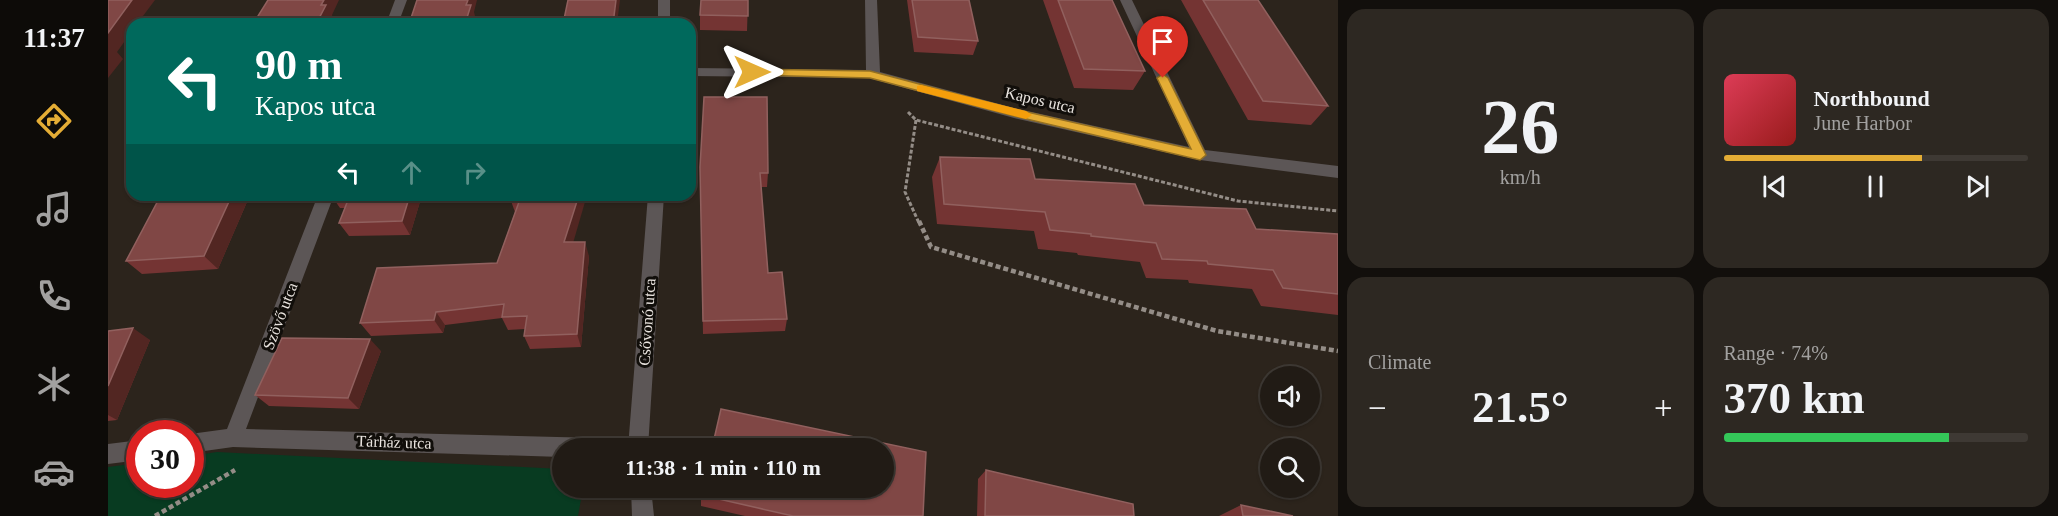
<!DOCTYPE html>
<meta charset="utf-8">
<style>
:root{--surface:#211b15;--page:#2d2822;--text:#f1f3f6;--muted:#a2a1a0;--line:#3e3934;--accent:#e4ad35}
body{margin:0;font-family:Georgia,serif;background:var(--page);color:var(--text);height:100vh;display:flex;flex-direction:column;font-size:22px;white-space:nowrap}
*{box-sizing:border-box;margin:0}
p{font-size:20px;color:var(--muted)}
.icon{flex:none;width:33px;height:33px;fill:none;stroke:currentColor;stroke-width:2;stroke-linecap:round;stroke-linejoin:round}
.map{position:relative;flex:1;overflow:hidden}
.side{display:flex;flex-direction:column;gap:9px;padding:9px;background:#120f0c;width:720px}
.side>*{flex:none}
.guide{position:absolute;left:18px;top:18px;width:570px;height:183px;border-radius:18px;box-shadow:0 2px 4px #0004,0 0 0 2px var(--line);background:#00695c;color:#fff;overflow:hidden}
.tools{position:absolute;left:1152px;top:366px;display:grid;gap:12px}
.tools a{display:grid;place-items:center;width:60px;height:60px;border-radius:50%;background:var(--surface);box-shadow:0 2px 4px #0004,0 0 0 2px var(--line);font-size:30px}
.speed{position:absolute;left:18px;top:420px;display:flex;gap:12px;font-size:30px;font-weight:700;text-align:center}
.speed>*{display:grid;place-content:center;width:78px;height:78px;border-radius:50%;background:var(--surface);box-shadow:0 2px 4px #0004,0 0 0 2px var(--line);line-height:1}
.speed .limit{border:9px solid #d22;background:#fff;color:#111}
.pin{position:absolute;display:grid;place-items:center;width:51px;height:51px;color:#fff;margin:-62px -26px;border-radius:50% 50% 50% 0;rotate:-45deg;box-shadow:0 0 6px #0007}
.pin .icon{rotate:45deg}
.me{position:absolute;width:66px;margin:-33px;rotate:90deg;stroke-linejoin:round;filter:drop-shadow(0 0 4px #0008)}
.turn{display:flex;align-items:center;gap:21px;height:126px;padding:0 30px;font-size:27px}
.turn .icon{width:78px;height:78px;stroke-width:2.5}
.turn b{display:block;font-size:42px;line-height:51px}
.lanes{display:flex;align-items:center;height:57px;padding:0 30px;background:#0003;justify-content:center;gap:30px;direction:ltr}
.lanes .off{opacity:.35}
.big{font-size:45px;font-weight:700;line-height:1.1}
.side .card{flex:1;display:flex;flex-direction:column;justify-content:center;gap:9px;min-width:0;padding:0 21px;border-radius:18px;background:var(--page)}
.side .dial{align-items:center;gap:0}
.dial b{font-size:78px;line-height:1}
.song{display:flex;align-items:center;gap:18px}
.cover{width:72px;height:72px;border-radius:9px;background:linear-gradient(135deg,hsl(350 70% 55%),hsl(0 70% 35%))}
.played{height:6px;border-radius:3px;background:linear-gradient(90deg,var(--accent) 65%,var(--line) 65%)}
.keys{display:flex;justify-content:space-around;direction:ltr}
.heat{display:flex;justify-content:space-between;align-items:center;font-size:33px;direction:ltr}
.charge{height:9px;border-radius:4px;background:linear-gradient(90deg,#34c759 74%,var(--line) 0)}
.side .tiles{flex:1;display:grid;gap:9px;grid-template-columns:repeat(2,1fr)}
.trip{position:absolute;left:444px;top:438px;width:342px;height:60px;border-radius:30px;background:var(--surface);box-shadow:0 2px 4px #0004,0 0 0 2px var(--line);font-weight:700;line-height:60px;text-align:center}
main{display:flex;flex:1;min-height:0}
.menu{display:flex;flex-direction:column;width:108px;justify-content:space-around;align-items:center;background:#0d0b08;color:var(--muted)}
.menu .icon{width:42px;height:42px}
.menu .selected{color:var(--accent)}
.menu b{font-size:27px;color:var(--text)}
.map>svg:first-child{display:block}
.green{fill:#083b21}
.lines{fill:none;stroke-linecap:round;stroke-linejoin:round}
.path-far1{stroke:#948d87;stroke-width:3;stroke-dasharray:4 2;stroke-linecap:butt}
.path{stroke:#948d87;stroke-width:4.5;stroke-dasharray:5 3;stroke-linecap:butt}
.minor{fill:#5c5656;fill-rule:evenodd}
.wall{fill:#743433}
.shaded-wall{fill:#522622}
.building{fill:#804745;stroke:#91605e;stroke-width:1.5}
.route{fill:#e4ad35;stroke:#947022;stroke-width:1.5}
.slow{fill:#f59e0b}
.labels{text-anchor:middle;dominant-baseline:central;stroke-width:6;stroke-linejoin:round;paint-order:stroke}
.street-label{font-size:16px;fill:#e9e4df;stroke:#110e0a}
</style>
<main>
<nav class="menu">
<b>11:37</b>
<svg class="icon selected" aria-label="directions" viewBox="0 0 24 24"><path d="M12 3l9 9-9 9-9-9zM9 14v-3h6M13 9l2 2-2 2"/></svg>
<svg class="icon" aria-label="music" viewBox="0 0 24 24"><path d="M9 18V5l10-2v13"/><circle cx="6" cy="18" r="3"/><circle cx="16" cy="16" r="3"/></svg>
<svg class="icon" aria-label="phone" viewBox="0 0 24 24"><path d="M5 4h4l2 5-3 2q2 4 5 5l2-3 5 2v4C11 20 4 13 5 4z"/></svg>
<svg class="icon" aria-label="climate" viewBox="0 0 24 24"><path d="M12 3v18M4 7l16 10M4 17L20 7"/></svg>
<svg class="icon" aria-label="car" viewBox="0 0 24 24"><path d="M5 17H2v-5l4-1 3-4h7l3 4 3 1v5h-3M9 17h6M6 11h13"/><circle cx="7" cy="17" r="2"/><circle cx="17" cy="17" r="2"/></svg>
</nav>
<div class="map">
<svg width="1230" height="516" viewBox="0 0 1230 516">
<rect width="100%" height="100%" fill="#2c241c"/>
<path class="green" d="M 109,452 L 454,469 L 454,488 L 475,488 L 470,516 L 0,516 L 0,467 L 31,463 L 32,484 L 82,484 L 83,456 Z"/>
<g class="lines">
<path class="path-far1" d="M 800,112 L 808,120 L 1130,201 L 1230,211
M 808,120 L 797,192 L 811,223"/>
<path class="path" d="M 811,221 L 823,247 L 1109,331 L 1230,351
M 47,516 L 127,470"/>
<path class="minor" d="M 287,0 L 299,0 L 290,24 L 278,24 Z
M 550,0 L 562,0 L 562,24 L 550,24 Z
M 757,0 L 769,0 L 772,72 L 906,108 L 1081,147 L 1012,0 L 1024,0 L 1097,150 L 1230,166 L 1230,178 L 1092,160 L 906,118 L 761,78 L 582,76 L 582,68 L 758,70 Z
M 210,195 L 226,195 L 138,429 L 489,438 L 496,441 L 499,448 L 454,448 L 454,457 L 125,447 L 82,453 L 82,434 L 119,429 Z
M 540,195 L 556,195 L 540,448 L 520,448 Z
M 32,440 L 32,460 L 0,464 L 0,444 Z
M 523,488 L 543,488 L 546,516 L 524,516 Z"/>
</g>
<path class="wall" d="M 640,0 L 639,31 L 592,30 L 592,15 Z
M 799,0 L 861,0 L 870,41 L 865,55 L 806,52 Z
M 935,0 L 1004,0 L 1037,71 L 1025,90 L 966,88 Z
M 1073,0 L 1150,0 L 1220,106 L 1203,125 L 1140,120 Z
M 832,157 L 1036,205 L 1148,229 L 1230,234 L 1230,315 L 1153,306 L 1144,289 L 1081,283 L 1080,280 L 1038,278 L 1032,262 L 970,255 L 969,253 L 930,249 L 926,231 L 829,224 L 824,177 Z
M 592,167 L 660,173 L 659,187 L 653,187 L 660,273 L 679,319 L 677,331 L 595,334 Z
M 53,195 L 142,195 L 110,269 L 34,274 L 18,261 Z
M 223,195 L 314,195 L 302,235 L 241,236 L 231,223 L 237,208 L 232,208 Z
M 405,195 L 481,256 L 473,347 L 422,349 L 416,336 L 417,329 L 400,330 L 394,318 L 337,325 L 335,333 L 263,336 L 252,323 L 389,263 L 407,212 L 403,201 Z
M 0,331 L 42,340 L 9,420 L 0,421 Z
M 273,351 L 251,409 L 161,406 L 147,395 Z
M 878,470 L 1026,516 L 869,516 L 870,479 Z
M 593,495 L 815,516 L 637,516 L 593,506 Z
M 1133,505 L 1185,516 L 1111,516 Z"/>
<path class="shaded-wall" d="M 24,0 L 47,0 L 29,24 L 24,24 L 24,31 L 9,52 L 15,59 L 0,78 L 0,33 Z
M 216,0 L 231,0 L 224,15 L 226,20 L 224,24 L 208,24 L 213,5 Z
M 360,0 L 369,0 L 366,12 L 368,20 L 367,24 L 357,24 L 358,5 Z
M 508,0 L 512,0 L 509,24 L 505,24 Z
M 124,195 L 142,195 L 110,269 L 96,256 Z
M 302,195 L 314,195 L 302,235 L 294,221 Z
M 471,195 L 479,195 L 461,257 L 456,242 Z
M 477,242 L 481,256 L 473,347 L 469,334 Z
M 328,312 L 337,325 L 335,333 L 326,320 Z
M 25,328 L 42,340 L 9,420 L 0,415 L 0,386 Z
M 262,339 L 273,351 L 251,409 L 240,398 Z"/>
<path class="building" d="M 0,0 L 24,0 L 0,33 Z
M 160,0 L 216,0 L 213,5 L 218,5 L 208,24 L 145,24 Z
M 309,0 L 360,0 L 358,5 L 363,5 L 357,24 L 301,24 Z
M 460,0 L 508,0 L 505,24 L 455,24 Z
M 593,0 L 640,0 L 640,16 L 592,15 Z
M 804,0 L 861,0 L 870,41 L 810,37 Z
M 950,0 L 1004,0 L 1037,71 L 976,69 Z
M 1095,0 L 1150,0 L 1220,106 L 1155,101 Z
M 596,97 L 659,97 L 660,173 L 652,173 L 660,273 L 674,272 L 679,319 L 595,321 L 592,167 Z
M 832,157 L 922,159 L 927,179 L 1027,184 L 1036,205 L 1138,209 L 1148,229 L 1230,234 L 1230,294 L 1175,288 L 1165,270 L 1100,264 L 1099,261 L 1054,259 L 1048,243 L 983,236 L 983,234 L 942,230 L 937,212 L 836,204 Z
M 53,195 L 124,195 L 96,256 L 18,261 Z
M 242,195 L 302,195 L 294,221 L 231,223 Z
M 405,195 L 471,195 L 456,242 L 477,242 L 469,334 L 416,336 L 419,316 L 394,317 L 396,304 L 328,312 L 326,320 L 252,323 L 269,268 L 389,263 L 411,202 L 403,201 Z
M 25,328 L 0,386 L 0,331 Z
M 174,338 L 262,339 L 240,398 L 147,395 Z
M 613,409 L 818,452 L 815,516 L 685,516 L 593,495 L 594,488 L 776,488 L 776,448 L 604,448 Z
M 878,470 L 1025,504 L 1026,516 L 877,516 Z
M 1133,505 L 1185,516 L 1135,516 Z"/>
<path class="route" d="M 644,69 L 762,71 L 906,109 L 1083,149 L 1049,78 L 1055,74 L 1060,78 L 1098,155 L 1092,160 L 906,116 L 762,78 L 640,75 L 638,72 Z"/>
<path class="slow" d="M 813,85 L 918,111 L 924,115 L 918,119 L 809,91 L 809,86 Z"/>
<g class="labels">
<g class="street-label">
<text transform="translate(932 100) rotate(13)">Kapos utca</text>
<text transform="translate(172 316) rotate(-69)">Szövő utca</text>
<text transform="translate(539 322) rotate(-86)">Csővonó utca</text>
<text transform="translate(286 442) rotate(2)">Tárház utca</text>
</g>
</g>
</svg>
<div class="tools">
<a><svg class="icon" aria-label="sound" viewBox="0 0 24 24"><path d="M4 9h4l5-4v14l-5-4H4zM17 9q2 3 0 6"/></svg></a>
<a><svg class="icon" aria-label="search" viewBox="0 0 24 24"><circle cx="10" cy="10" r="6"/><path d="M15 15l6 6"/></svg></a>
</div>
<div class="speed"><div class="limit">30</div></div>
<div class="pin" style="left:1055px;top:78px;background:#d93025"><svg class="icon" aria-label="arrive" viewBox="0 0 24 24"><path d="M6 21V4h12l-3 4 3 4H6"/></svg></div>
<svg class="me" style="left:644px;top:72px" viewBox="-20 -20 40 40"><path d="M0-17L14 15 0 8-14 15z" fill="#e4ad35" stroke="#fff" stroke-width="4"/></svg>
<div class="trip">11:38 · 1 min · 110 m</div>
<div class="guide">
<div class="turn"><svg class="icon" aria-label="left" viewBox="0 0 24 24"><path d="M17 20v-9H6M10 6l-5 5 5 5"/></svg><div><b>90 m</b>Kapos utca</div></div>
<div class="lanes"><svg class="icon" aria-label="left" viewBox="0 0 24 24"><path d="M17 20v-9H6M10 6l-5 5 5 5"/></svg><svg class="icon off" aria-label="ahead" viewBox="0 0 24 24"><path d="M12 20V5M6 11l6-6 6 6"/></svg><svg class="icon off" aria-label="right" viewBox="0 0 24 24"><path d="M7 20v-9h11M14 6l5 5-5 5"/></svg></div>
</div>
</div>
<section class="side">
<div class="tiles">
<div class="card dial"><b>26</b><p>km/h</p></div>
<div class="card">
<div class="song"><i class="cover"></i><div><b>Northbound</b><p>June Harbor</p></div></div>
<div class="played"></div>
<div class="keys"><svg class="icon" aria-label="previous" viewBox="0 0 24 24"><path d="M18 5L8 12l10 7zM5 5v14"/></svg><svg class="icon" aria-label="pause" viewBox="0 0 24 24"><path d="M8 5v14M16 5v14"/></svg><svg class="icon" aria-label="next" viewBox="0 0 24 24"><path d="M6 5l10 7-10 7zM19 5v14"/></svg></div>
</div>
<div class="card"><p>Climate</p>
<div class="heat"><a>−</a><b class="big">21.5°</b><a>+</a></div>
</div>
<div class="card"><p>Range · 74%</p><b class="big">370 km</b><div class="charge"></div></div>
</div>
</section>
</main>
